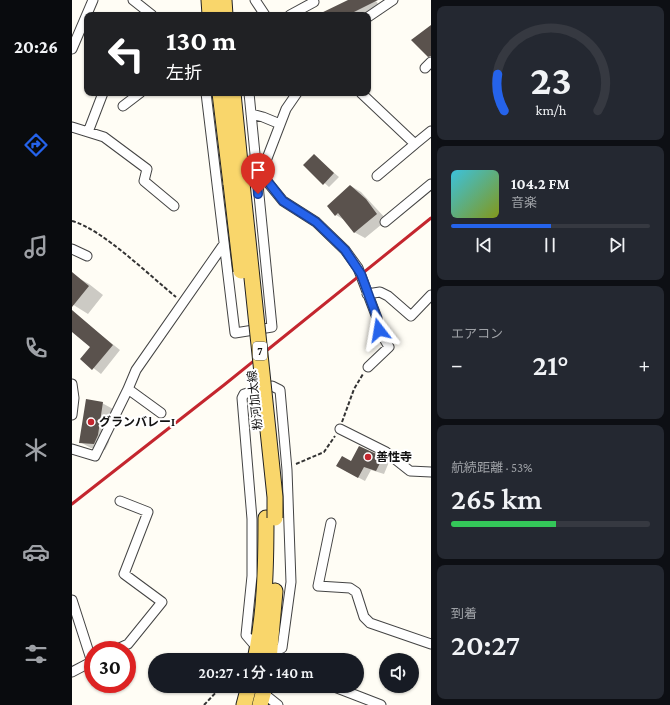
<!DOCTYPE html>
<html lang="ja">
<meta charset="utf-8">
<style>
:root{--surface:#171b24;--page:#242831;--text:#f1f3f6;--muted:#9ea1a6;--line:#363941;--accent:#2563eb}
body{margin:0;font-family:"Crimson Pro","Noto Sans JP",serif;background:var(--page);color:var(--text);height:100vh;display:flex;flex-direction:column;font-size:15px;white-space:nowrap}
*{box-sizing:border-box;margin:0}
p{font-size:13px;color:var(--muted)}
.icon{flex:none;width:22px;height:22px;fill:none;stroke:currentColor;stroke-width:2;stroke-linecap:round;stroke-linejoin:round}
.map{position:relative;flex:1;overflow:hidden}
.details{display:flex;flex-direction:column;gap:6px;padding:6px;background:#0d0f14;width:239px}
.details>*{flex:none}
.banner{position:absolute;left:12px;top:12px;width:287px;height:84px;border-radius:8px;box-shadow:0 1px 3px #0004;background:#202124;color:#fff;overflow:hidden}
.controls{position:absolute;left:307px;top:653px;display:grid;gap:8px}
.controls a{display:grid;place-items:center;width:40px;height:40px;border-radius:50%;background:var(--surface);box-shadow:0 1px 3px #0004;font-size:20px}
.speed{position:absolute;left:12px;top:641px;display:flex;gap:8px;font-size:20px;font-weight:700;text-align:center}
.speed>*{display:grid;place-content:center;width:52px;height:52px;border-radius:50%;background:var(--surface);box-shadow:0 1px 3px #0004;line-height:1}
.speed .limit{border:6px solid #d22;background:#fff;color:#111}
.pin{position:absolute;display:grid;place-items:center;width:34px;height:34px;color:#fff;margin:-41px -17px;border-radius:50% 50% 50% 0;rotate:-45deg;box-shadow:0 0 4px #0007}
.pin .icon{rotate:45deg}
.me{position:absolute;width:44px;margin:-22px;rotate:346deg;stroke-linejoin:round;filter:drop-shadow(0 0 3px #0008)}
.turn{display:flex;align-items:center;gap:14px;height:84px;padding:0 16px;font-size:18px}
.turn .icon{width:52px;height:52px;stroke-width:2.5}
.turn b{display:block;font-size:28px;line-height:34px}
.big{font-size:30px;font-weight:600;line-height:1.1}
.details .tile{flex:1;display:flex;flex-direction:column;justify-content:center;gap:6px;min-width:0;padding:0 14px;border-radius:8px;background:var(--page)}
.details .dial{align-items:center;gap:0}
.dial svg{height:104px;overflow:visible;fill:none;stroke:var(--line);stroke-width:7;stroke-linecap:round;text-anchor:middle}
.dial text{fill:var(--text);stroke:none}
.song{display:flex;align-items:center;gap:12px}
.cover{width:48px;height:48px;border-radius:6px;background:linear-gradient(135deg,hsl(190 70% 55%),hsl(70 70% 35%))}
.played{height:4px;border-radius:2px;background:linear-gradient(90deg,var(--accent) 50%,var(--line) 50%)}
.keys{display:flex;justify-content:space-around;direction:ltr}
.heat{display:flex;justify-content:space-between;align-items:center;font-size:22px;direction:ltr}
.charge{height:6px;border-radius:3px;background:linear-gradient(90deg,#34c759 53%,var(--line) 0)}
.trip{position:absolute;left:76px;top:653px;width:216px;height:40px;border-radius:20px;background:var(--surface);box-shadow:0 1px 3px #0004;font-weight:600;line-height:40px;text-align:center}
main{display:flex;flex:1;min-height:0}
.menu{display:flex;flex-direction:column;width:72px;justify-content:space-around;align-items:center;background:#090b0e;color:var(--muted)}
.menu .icon{width:28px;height:28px}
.menu .selected{color:var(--accent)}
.menu b{font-size:18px;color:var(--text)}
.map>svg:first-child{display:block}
.shadow{fill:#0003}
.building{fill:#5a524d}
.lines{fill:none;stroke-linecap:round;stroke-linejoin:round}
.minor-casing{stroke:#444;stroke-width:11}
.primary-casing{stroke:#222;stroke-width:17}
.path{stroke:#333;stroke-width:2;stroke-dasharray:4 2;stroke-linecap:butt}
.minor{stroke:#fff;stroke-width:9}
.primary{stroke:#f9d66b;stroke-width:15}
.rail{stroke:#c4262e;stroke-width:3}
.primary-bridge-casing{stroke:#222;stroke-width:17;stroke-linecap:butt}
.primary-bridge{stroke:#f9d66b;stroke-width:15}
.route-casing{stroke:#184099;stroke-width:10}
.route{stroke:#2563eb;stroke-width:7}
.poi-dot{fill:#c4262e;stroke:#fff;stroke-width:1.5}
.labels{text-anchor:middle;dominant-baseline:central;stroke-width:4;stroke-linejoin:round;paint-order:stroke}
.shield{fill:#fff;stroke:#585858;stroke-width:1}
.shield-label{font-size:11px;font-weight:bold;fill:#111}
.street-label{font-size:12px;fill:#111;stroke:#fff}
.poi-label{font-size:12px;font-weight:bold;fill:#111;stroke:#fff;text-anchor:start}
</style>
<main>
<nav class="menu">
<b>20:26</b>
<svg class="icon selected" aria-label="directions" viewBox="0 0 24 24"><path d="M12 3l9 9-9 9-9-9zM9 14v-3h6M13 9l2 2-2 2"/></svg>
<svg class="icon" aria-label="music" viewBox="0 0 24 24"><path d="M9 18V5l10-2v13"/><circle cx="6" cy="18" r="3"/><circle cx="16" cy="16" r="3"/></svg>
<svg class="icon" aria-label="phone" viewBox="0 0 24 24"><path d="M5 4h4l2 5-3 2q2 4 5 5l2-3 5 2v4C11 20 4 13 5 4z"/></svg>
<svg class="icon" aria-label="climate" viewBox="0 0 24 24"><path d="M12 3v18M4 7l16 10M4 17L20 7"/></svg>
<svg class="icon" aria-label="car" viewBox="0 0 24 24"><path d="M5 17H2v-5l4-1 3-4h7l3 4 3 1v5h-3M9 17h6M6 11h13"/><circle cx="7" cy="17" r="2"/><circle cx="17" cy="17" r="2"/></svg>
<svg class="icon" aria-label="filters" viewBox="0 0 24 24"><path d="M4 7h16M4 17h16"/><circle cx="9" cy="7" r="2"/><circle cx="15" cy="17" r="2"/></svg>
</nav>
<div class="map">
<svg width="359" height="705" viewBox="0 0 359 705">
<rect width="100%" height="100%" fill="#fffdf5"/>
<path class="shadow" d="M 278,0 L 301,0 L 305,2 L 310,14 L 296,20 L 296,15 L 248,15 Z
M 242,156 L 267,177 L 257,187 L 232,165 Z
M 279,186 L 289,192 L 315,220 L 293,238 L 282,232 L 274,221 L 264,215 L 256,206 Z
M 3,276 L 17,284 L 31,295 L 16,314 L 0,304 L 0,279 Z
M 4,315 L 48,350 L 29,374 L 10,359 L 20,347 L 0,331 L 0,319 Z
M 30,403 L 41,409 L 37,442 L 33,450 L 19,448 L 8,442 Z
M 287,448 L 317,462 L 312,474 L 299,470 L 293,481 L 272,470 L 280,462 Z"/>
<path class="building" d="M 276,0 L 306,0 L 276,15 L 245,15 Z
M 359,25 L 359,56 L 356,57 L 339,40 Z
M 242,154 L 262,173 L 251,185 L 231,165 Z
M 278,185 L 294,199 L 305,214 L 282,233 L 266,213 L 263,216 L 255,206 Z
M 0,272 L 17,286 L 0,307 Z
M 0,310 L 41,345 L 20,370 L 8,359 L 18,347 L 0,332 Z
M 14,399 L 31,402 L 26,435 L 22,444 L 7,443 Z
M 287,446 L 311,457 L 304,471 L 292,467 L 286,478 L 264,466 L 270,456 L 279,461 Z"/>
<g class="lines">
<g class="minor-casing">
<path id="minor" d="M 61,0 L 80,15
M 183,0 L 193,15
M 218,15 L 242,2
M 296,17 L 321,0
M 0,49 L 21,0
M 353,68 L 359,62
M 31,93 L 16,132 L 32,137 L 75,169 L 72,181 L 102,206
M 134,93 L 163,333 L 200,327 L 177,93
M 289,93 L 343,144 L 359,131
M 51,106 L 68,93
M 179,114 L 191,117 L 208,124
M 0,127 L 16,132
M 189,174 L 211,201 L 244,222 L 273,250 L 286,268 L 305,318 L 307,330 L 317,347 L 296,367
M 305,176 L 343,144
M 185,178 L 189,174 L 214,109 L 225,93
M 313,222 L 359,184
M 0,249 L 15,256
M 295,294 L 308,292 L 316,296 L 339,316 L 359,295
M 0,384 L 2,398 L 0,415
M 89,413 L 56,389 L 64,370 L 152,244
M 268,429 L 314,452 L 338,471 L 359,472
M 0,449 L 23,456 L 56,389
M 259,523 L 246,586 L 278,588 L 284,592 L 292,617 L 298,623 L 359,644
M 0,600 L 20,662
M 186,649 L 174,635 L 180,576 L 180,519 L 170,398 L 172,394 L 200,386 L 208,390 L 215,470 L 219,582 L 210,648 L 198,653
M 43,650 L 56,644 L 90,602 L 52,574 L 76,512 L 48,501
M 0,672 L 21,661
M 260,686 L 309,705
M 191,693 L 206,705"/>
</g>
<g class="primary-casing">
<path id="primary" d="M 137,0 L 138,15
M 152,0 L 153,15
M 148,93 L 159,184
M 161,93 L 170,183
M 183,660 C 193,613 194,566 194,518
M 197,660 L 203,591
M 172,705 L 177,686
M 188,705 L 193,686"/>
</g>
<path class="path" d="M 0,221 C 30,229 78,276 104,297
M 270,422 L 282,389 L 291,374
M 224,464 L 252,452 L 263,436
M 132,705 L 150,686"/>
<use href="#minor" class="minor"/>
<use href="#primary" class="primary"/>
<path class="rail" d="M 0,504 L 152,385 L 359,218"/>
<g class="primary-bridge-casing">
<path id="primary-bridge" d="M 170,183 L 203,497 L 203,518
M 159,184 L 169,271"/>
</g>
<use href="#primary-bridge" class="primary-bridge"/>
</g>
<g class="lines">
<g class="route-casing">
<path id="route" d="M 186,194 L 185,179 L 190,174 L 211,201 L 244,222 L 273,250 L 289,274 L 305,318 L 307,330"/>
</g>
<use href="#route" class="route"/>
</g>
<g class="poi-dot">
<circle cx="19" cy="422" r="4"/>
<circle cx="296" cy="457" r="4"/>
</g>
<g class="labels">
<rect class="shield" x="181" y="342" width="14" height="18" rx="3"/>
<g class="shield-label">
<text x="188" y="351">7</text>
</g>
<g class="street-label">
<text transform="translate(183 400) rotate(-96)">粉河加太線</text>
</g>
<g class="poi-label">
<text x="27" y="422">グランバレーI</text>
<text x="304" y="457">善性寺</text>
</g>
</g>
</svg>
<div class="controls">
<a><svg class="icon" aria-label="sound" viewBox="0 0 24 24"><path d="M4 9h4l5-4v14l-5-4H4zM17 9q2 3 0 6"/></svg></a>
</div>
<div class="speed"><div class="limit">30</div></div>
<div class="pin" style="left:186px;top:194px;background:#d93025"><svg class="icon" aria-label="arrive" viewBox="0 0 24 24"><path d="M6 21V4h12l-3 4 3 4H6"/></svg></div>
<svg class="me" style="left:307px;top:330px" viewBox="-20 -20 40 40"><path d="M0-17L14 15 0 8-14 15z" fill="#2563eb" stroke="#fff" stroke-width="4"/></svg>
<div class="trip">20:27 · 1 分 · 140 m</div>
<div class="banner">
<div class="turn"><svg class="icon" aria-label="left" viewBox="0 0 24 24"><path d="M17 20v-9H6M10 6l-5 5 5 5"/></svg><div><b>130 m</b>左折</div></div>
</div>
</div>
<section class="details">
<div class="tile dial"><svg viewBox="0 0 100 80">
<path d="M14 69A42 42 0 1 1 86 69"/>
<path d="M14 69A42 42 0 0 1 9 41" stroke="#2563eb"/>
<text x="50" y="56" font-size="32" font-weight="700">23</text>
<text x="50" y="72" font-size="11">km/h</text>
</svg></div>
<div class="tile">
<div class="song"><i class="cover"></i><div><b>104.2 FM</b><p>音楽</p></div></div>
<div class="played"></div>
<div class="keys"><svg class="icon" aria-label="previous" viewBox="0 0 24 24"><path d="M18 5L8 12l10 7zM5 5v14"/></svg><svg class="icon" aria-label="pause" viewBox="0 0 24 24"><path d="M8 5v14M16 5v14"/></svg><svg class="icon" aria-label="next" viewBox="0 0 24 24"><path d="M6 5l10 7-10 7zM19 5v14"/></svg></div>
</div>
<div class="tile"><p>エアコン</p>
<div class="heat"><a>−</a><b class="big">21°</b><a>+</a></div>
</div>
<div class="tile"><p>航続距離 · 53%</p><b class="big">265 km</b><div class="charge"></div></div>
<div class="tile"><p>到着</p><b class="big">20:27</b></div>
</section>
</main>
